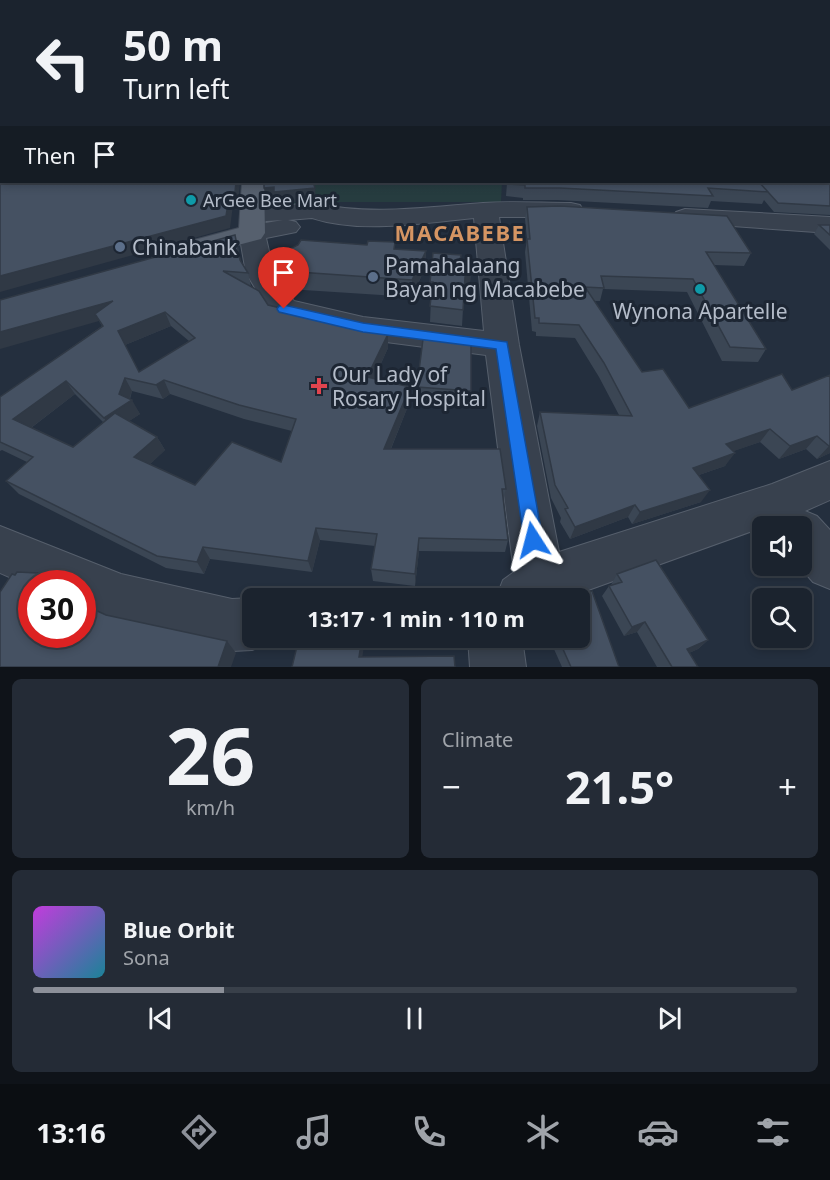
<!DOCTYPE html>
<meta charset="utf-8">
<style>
:root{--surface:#1b232e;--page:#242b36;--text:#f1f3f6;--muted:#a0a4aa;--line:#39404a;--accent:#8c9099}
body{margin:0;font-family:"Noto Sans",sans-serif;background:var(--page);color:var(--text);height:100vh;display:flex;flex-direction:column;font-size:22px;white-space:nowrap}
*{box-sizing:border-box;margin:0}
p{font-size:20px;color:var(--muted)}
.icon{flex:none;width:33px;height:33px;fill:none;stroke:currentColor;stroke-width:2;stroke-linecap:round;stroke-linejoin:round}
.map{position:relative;height:667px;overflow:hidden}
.side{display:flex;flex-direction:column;gap:12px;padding:12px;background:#0f1319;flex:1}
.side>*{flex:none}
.hud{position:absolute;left:0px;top:0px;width:831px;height:183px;box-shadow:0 3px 9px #0003,0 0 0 2px var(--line);background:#1b232e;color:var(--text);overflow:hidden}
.buttons{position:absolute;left:752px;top:516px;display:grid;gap:12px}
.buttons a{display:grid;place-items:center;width:60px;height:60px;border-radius:9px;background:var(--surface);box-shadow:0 3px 9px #0003,0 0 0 2px var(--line);font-size:30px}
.speed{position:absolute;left:18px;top:570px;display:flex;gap:12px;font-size:30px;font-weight:700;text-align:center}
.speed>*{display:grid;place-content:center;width:78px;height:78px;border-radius:50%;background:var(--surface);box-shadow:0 3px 9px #0003,0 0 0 2px var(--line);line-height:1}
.speed .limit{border:9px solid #d22;background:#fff;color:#111}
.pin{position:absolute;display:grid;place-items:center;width:51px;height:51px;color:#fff;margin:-62px -26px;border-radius:50% 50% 50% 0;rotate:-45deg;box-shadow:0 0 6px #0007}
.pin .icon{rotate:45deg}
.me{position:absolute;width:66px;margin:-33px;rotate:351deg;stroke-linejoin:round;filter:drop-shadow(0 0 4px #0008)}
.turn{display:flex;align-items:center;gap:21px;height:126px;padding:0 24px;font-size:27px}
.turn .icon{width:78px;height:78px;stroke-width:2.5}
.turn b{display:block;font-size:42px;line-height:51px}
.then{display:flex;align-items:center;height:57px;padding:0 24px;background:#0003;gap:12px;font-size:22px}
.big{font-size:45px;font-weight:700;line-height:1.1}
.side .tile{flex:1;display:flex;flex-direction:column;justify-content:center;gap:9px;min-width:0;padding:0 21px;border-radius:9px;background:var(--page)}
.side .dial{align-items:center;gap:0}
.dial b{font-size:78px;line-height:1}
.song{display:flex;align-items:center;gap:18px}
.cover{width:72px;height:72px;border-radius:9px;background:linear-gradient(135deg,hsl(290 70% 55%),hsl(190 70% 35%))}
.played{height:6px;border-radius:3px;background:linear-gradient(90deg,var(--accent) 25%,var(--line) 25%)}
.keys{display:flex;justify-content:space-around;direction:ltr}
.heat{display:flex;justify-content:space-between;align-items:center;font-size:33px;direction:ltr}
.side .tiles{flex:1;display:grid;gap:12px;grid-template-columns:1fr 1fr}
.tile:last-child{grid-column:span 2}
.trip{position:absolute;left:242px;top:588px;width:348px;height:60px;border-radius:9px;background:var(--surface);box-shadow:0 3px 9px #0003,0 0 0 2px var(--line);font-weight:700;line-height:60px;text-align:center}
.tabs{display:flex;height:96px;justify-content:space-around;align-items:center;background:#0b0e12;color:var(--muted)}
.tabs .icon{width:42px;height:42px}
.tabs .current{color:var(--accent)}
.tabs b{font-size:27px;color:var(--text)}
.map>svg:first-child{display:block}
.green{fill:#263c3f}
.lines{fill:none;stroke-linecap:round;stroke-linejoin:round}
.minor-casing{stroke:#565f6c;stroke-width:2}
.major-casing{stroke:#414a57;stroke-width:2}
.minor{fill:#38414e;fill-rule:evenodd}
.major{fill:#56606e;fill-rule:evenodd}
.wall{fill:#3b4654;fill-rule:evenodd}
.shaded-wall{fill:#303945}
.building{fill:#455162;stroke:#303945;stroke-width:1.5;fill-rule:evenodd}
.route{fill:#1a73e8;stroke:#114b97;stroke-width:1.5}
.culture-dot{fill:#0f9aa8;stroke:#1d2633;stroke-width:2}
.service-dot{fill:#5c6f8a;stroke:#1d2633;stroke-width:2}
.health-dot{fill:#e0444e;stroke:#1d2633;stroke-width:2}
.labels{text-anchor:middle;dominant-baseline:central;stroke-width:6;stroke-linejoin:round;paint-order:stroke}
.far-poi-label{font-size:18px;fill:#b4bcc9;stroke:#1d2633;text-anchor:start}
.poi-label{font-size:21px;fill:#b4bcc9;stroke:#1d2633;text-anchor:start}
.far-district-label{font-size:22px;font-weight:bold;letter-spacing:1.5px;fill:#d59563;stroke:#1d2633}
</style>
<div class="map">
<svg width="830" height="667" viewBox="0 0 830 667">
<rect width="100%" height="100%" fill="#242f3e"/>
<path class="green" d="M 273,182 L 502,182 L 501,202 L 333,202 L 275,207 Z"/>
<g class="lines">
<g class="minor-casing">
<path id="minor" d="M 314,203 C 370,216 427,207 483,203 C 512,201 542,203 571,203 L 580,205 L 583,210 L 580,215 L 571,217 L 499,217 L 519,345 L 559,552 L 772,484 L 830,461 L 830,500 L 805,511 L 817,516 L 830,530 L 830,589 L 813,582 L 799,566 L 801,566 L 801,526 L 780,526 L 783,520 L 566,598 L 496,598 L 503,580 L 514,572 L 486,355 L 363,339 L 272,316 L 246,273 L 239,233 L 243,227 L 283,220 L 252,222 L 243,220 L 240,215 L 243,210 L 252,208 ZM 312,218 C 361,234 424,223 474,218 L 484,331 L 363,317 L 294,301 L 274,273 L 266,238 L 296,232 L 300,227 L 296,222 L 288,220 Z
M 685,209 L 830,217 L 830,233 L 676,222 L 672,217 L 676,212 Z
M 0,526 L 121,574 L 232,599 L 252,598 L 254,598 L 252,598 L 252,638 L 273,638 L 271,643 L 252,650 L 232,651 L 121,626 L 82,609 L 82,584 L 32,584 L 32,587 L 0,573 Z
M 468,638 L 522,638 L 526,667 L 470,667 Z"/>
</g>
<g class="major-casing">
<path id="major" d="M 242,182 L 264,182 L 265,233 L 261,239 L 193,257 L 183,255 L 179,249 L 183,243 L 239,228 Z"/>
</g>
<use href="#minor" class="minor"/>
<use href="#major" class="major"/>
</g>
<path class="wall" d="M 830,99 L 830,215 L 774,212 L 764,200 L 762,204 L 711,201 L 708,208 L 557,200 L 523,200 L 523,198 L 506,196 L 507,183 L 472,182 L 830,182 Z
M 527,207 L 751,253 L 744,266 L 714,265 L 766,349 L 758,362 L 722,361 L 687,292 L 603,289 L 600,301 L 594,301 L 642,372 L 689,408 L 792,390 L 830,375 L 830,453 L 817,459 L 806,449 L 779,459 L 760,442 L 733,451 L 725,466 L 699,475 L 701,502 L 632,524 L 628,517 L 570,539 L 560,522 L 561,518 L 551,498 L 537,426 L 540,412 L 619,415 L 599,377 L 575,338 L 536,336 L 536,332 L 532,331 L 525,252 L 527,239 L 525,219 Z
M 819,225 L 830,225 L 830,250 L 814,234 Z
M 238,248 L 241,262 L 248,273 L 251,286 L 268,305 L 311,319 L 388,348 L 374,379 L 410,387 L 410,401 L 391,449 L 506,489 L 503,500 L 508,540 L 505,552 L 419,551 L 415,586 L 373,581 L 371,569 L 375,546 L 320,540 L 312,572 L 210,559 L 204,574 L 166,568 L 19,494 L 6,481 L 27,462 L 2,450 L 0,451 L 0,397 L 102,326 L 99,321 ZM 171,326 L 189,341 L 139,372 L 125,345 ZM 132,391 L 163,399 L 170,394 L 244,419 L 292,431 L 281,462 L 195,485 L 150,464 L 165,450 L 157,437 L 129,421 L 140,414 L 130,399 ZM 75,394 L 103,422 L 73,447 L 31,428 Z
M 396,249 L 426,251 L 425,268 L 412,297 L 288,289 L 282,280 L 278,263 Z
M 461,260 L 471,267 L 470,283 L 464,292 L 462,326 L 430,322 L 431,298 L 429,298 L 430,282 Z
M 417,387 L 471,391 L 469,403 L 417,399 Z
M 617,574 L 708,640 L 698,649 L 689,653 L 698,667 L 657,667 L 637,632 L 624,636 L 602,596 L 609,586 L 611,585 Z
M 549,638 L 579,638 L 619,667 L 562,667 Z"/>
<path class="shaded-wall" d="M 236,182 L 240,182 L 238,205 L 233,205 L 230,228 L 0,292 L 0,276 L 230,193 Z
M 274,187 L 315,188 L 316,200 L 277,204 L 276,199 L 267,200 L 264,188 Z
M 426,251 L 425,268 L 412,297 L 412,280 Z
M 471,267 L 470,283 L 464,293 L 465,277 Z
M 113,301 L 99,321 L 0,349 L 0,332 Z
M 165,312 L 171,326 L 125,345 L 146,386 L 118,331 Z
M 388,334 L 388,348 L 368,391 L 367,377 Z
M 125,378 L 132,391 L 128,403 L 132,400 L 140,414 L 113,432 L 104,418 L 119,394 Z
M 164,380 L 170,394 L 163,399 L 156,385 Z
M 66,381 L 75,394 L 24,433 L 13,419 Z
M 410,387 L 410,401 L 385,463 L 384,449 Z
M 770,429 L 760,442 L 717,457 L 726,444 Z
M 817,436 L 806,449 L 779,459 L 790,446 Z
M 157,437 L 165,450 L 143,471 L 134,457 Z
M 830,445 L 830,453 L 817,459 L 829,446 Z
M 735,453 L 725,466 L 684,480 L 693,468 Z
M 710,490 L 701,502 L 632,524 L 640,512 Z
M 635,505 L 628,517 L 570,539 L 575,527 Z
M 316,528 L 320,540 L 312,572 L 308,561 Z
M 419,538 L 419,551 L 415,586 L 415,574 Z
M 203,547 L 210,559 L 204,574 L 197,562 Z
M 58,574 L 69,584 L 52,584 Z
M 645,622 L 637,632 L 624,636 L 632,627 Z
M 362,638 L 364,646 L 361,666 L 359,657 Z
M 708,640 L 698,649 L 677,658 L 687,649 Z
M 227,641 L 236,653 L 231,667 L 218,667 Z"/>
<path class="building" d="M 0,99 L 2,99 L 2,182 L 236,182 L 235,192 L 230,193 L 226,216 L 0,276 Z
M 830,99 L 830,206 L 778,203 L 759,182 L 830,182 Z
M 264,182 L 313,182 L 315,188 L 274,192 L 274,187 L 264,188 Z
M 508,182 L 759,182 L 768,192 L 708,188 L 713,196 L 560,188 L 525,188 L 525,185 L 508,184 Z
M 560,206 L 727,216 L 751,253 L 706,252 L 766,349 L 730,347 L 693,279 L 601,276 L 604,288 L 585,287 L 642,372 L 663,369 L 689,408 L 782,374 L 792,390 L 830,375 L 830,445 L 829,446 L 817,436 L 790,446 L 770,429 L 726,444 L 735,453 L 693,468 L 710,490 L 640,512 L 635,505 L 575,527 L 565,509 L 568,508 L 555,485 L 540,412 L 632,416 L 604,363 L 579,325 L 539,323 L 539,318 L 535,318 L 527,239 L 530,239 L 527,207 Z
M 819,225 L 830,225 L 830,235 Z
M 235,235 L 240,260 L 248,273 L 223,271 L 259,291 L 268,305 L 298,312 L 311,319 L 388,334 L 367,377 L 410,387 L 384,449 L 500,449 L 506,489 L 502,489 L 508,540 L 419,538 L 415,574 L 371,569 L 377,534 L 316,528 L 308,561 L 203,547 L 197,562 L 157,556 L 6,481 L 33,457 L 0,442 L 0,397 L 103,326 L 95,314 L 113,301 L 0,332 L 0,300 ZM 165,312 L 195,338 L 139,372 L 118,331 ZM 125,378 L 156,385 L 164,380 L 239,405 L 296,419 L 281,462 L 232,442 L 195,485 L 134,457 L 157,437 L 115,413 L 73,447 L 13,419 L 66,381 L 104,418 L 132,400 L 119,394 Z
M 301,240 L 367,245 L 368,241 L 395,242 L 394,249 L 426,251 L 412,280 L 284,271 L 278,263 L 283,252 L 298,245 Z
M 433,253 L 461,255 L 460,260 L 471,267 L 465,277 L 463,310 L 430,306 L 433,282 L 430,282 Z
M 423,339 L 471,343 L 471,391 L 417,387 Z
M 656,560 L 708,640 L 687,649 L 698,667 L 672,667 L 645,622 L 632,627 L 609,586 L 622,582 L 617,574 Z
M 17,572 L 58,574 L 52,584 L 32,584 L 32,634 L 82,634 L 82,604 L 106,615 L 227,641 L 218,667 L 0,667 L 0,592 L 12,574 L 15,575 Z
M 592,591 L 619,667 L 571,667 L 558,638 L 579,638 L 579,598 L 566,598 Z
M 299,638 L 362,638 L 359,657 L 454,656 L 455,667 L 292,667 Z"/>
<linearGradient id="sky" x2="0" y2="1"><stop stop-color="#141a22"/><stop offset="0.51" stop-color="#3f4d63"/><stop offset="1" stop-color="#3f4d63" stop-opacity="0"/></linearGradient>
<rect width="830" height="193" fill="url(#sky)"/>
<path class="route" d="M 284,305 L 363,323 L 507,342 L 543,540 L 540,546 L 533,549 L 527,546 L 524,540 L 496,349 L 363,332 L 279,312 L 277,309 L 279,306 Z"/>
<g class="culture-dot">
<circle cx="191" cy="200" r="6"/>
<circle cx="700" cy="289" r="6"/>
</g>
<g class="service-dot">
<circle cx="120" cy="247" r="6"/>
<circle cx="373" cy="277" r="6"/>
</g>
<path class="health-dot" d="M316 377h6v6h6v6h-6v6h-6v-6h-6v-6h6z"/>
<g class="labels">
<g class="far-poi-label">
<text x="203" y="200">ArGee Bee Mart</text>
</g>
<g class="poi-label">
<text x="132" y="247">Chinabank</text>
<text x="385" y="265">Pamahalaang<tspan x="385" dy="24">Bayan ng Macabebe</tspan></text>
<text x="700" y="311" text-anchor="middle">Wynona Apartelle</text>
<text x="332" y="374">Our Lady of<tspan x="332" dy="24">Rosary Hospital</tspan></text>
</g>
<g class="far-district-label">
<text x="460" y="232">MACABEBE</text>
</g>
</g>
</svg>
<div class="buttons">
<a><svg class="icon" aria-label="sound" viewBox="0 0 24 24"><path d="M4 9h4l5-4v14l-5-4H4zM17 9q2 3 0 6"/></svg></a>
<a><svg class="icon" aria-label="search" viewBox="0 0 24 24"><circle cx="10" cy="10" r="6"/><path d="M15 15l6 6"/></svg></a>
</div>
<div class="speed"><div class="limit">30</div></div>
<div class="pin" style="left:284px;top:309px;background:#d93025"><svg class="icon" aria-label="arrive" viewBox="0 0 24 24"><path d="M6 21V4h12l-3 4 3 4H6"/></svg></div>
<svg class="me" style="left:533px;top:540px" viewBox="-20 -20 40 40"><path d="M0-17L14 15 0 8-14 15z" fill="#1a73e8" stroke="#fff" stroke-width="4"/></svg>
<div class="trip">13:17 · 1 min · 110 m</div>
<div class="hud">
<div class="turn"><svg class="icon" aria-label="left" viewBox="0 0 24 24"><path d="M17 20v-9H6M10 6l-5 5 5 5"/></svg><div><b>50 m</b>Turn left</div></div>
<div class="then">Then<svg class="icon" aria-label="arrive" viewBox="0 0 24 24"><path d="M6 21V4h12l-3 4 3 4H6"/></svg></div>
</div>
</div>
<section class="side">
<div class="tiles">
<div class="tile dial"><b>26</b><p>km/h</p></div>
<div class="tile"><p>Climate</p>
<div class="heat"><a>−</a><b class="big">21.5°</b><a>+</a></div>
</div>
<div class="tile">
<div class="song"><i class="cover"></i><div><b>Blue Orbit</b><p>Sona</p></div></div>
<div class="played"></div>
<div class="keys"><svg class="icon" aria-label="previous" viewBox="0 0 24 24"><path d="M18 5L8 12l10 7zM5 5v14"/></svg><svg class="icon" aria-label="pause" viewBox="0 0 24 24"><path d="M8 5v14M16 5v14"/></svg><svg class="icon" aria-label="next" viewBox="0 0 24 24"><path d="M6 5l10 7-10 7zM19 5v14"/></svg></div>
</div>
</div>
</section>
<nav class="tabs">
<b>13:16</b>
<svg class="icon current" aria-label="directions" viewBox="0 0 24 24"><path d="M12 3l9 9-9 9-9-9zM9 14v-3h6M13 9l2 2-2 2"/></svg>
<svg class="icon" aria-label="music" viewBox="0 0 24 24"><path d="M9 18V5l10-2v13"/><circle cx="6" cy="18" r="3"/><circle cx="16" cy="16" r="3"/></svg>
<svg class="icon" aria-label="phone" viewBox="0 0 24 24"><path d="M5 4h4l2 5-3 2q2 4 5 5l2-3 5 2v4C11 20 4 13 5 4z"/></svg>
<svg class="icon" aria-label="climate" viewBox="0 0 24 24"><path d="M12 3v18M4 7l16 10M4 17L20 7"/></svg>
<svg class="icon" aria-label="car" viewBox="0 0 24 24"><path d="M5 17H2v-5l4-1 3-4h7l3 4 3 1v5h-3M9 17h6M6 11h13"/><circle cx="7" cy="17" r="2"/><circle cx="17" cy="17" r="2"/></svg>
<svg class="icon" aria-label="filters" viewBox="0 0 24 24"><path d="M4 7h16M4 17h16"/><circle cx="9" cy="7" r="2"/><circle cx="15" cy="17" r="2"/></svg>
</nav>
